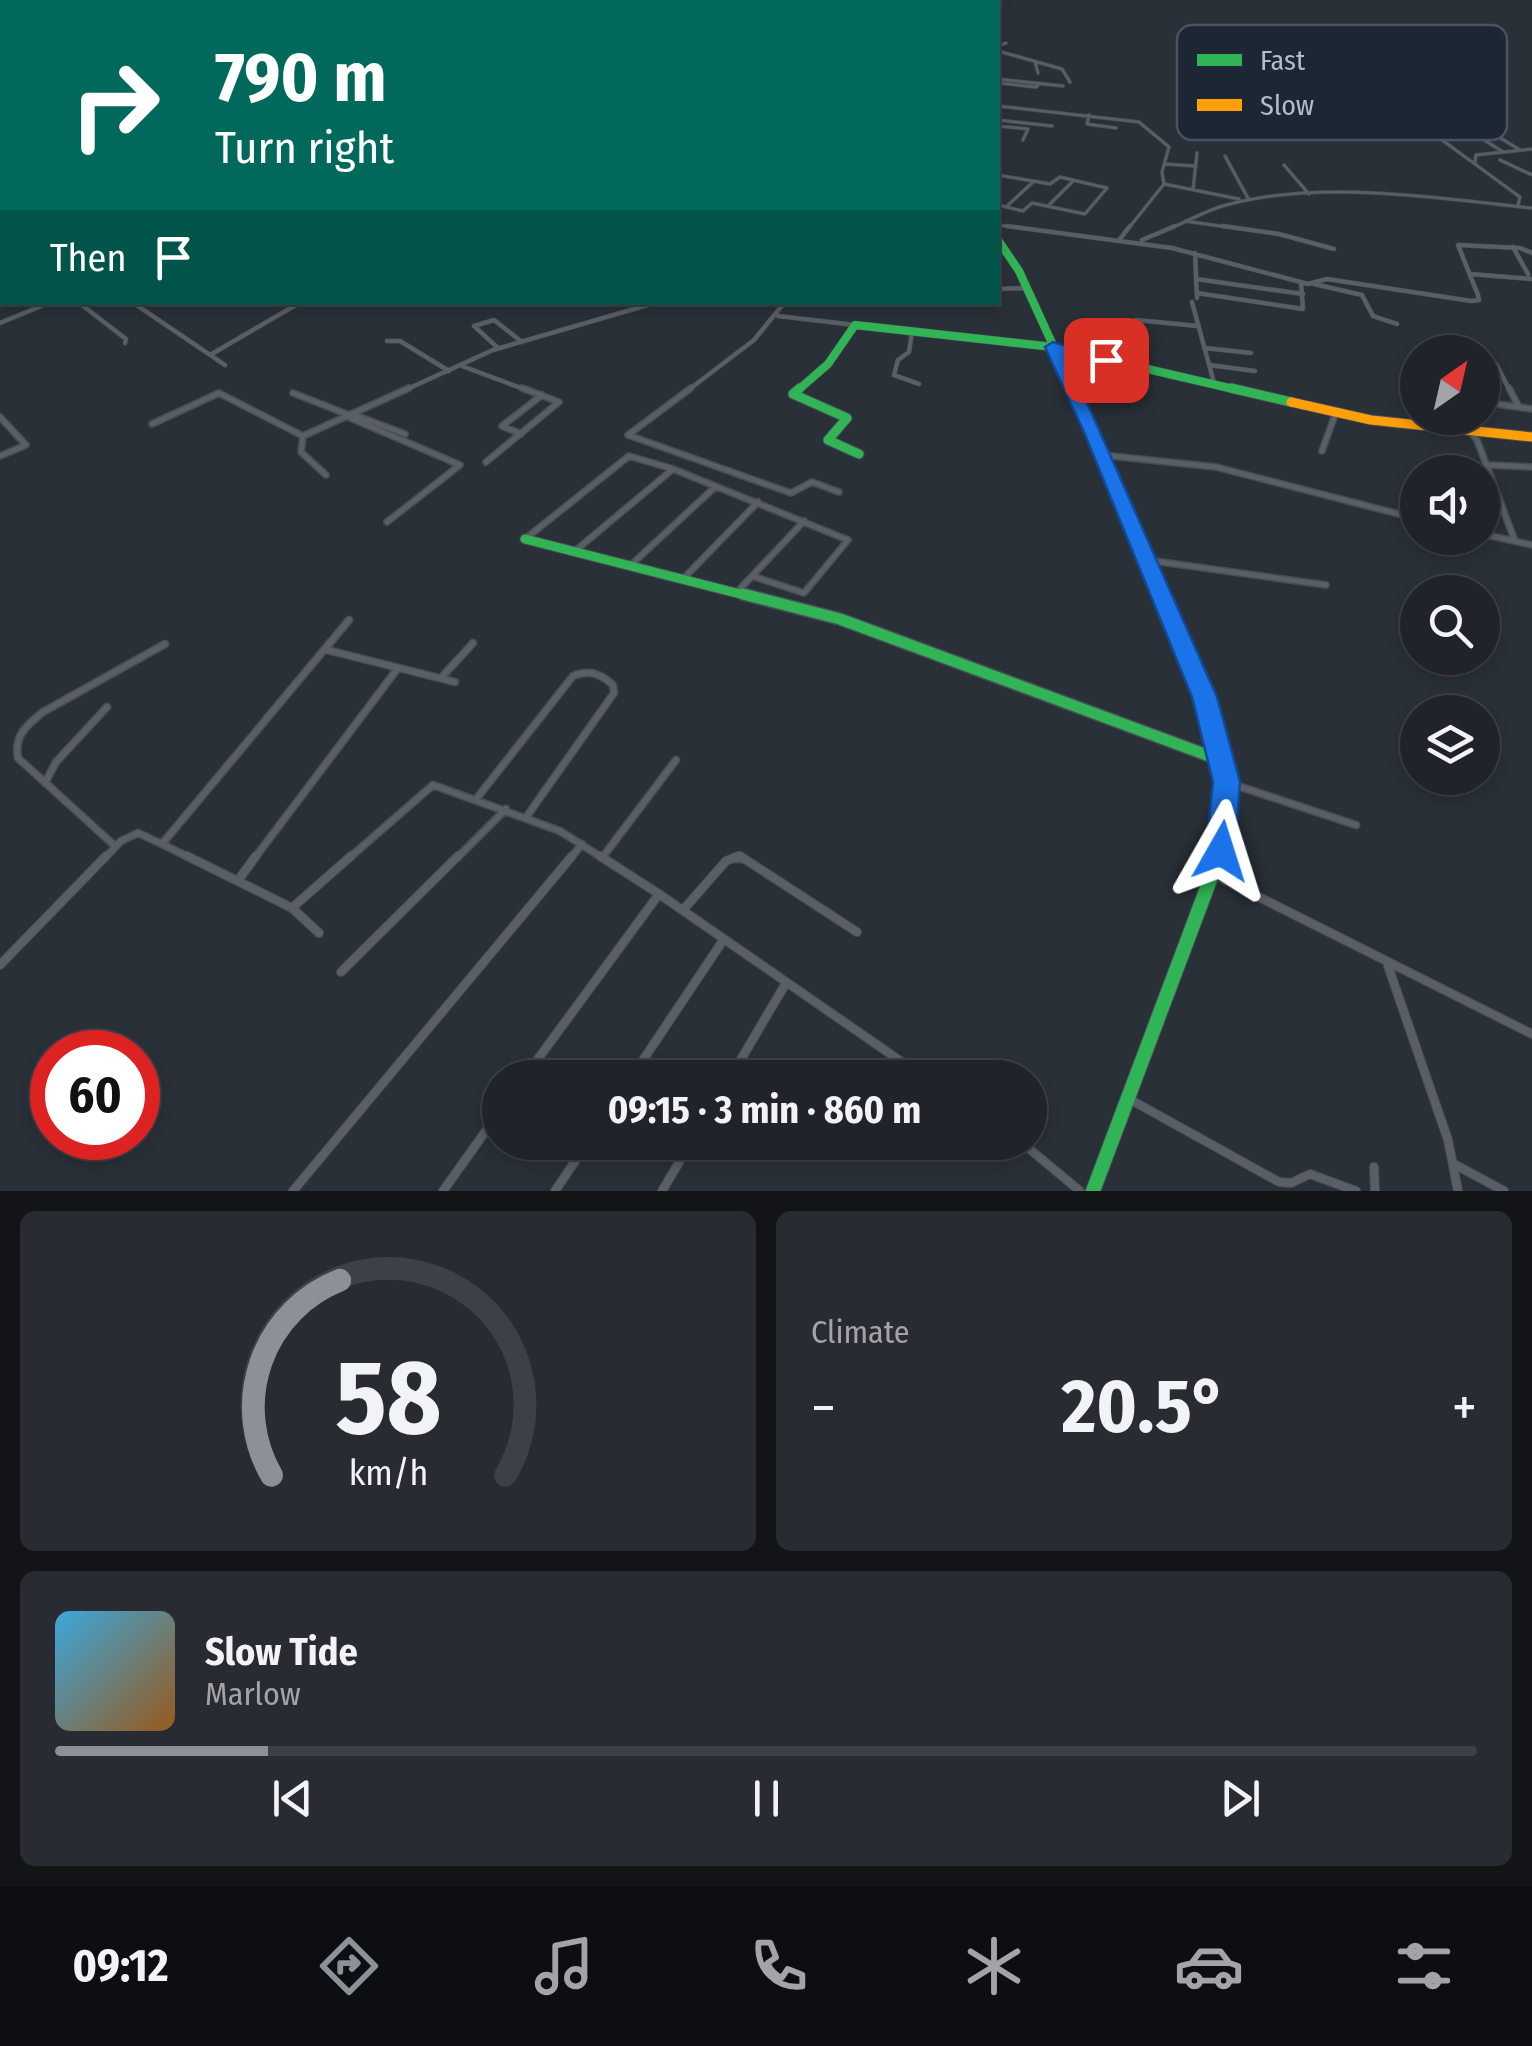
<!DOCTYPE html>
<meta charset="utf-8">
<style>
:root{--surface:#20242a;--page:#282c32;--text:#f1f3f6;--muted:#a2a4a8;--line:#3d4147;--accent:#8c9099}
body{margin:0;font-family:"Fira Sans Condensed",sans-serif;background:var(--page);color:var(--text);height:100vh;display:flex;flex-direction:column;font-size:38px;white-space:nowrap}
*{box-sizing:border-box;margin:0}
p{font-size:32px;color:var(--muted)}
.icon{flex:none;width:55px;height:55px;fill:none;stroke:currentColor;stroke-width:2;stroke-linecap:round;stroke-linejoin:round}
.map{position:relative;height:1191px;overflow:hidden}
.panel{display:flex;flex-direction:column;gap:20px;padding:20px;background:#121417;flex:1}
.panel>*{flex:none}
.top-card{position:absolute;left:0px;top:0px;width:1000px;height:305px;box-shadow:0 5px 15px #0003,0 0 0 2px var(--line);background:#00695c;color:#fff;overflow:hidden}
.needle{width:65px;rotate:34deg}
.tools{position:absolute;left:1400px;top:335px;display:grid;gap:20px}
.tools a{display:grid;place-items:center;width:100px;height:100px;border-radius:50%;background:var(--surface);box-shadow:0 5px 15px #0003,0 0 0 2px var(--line);font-size:50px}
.speed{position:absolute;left:30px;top:1030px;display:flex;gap:20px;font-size:50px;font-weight:700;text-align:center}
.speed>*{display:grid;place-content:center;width:130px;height:130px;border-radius:50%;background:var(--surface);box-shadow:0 5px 15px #0003,0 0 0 2px var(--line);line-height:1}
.speed .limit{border:15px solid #d22;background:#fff;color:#111}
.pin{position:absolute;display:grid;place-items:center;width:85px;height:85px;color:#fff;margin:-42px;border-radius:20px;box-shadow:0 5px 15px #0006}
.me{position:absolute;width:110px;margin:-55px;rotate:6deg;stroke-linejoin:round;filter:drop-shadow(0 0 8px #0008)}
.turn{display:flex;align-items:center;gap:35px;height:210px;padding:0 50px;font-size:45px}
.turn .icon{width:130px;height:130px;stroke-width:2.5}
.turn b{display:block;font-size:70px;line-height:85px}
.then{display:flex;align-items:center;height:95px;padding:0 50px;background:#0003;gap:20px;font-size:38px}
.big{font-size:75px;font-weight:700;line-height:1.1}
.panel .widget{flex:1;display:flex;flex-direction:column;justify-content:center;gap:15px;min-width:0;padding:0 35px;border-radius:15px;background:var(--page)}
.panel .dial{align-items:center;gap:0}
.dial svg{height:260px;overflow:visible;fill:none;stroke:var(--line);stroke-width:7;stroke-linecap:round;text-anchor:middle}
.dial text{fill:var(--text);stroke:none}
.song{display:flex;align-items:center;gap:30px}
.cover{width:120px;height:120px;border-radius:15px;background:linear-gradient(135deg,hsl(200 70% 55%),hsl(30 70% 35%))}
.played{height:10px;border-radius:5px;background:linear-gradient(90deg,var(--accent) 15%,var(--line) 15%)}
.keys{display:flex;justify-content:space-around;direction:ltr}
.heat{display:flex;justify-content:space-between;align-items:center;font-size:55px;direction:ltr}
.panel .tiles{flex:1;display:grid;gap:20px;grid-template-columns:1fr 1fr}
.widget:last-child{grid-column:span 2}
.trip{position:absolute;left:482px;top:1060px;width:565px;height:100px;border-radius:50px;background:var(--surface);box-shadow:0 5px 15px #0003,0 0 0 2px var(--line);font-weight:700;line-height:100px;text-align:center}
.tabs{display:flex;height:160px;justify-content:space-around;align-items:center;background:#0d0e11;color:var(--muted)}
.tabs .icon{width:70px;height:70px}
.tabs .active{color:var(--accent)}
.tabs b{font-size:45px;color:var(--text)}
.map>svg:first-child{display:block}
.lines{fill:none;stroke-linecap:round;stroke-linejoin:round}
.street-far4-casing{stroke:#484c55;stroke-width:4}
.street-far3-casing{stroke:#484c55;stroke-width:5}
.street-far2-casing{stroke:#484c55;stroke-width:8}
.street-far1-casing{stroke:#484c55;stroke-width:9}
.street-casing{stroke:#484c55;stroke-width:10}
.fast-far3-casing{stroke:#484c55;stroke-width:9}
.fast-far2-casing{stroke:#484c55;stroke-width:11}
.fast-far1-casing{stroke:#484c55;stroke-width:14}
.fast-casing{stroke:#484c55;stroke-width:16}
.slow-casing{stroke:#484c55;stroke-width:11}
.street-far4{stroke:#5a5e66;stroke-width:2.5}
.street-far3{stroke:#5a5e66;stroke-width:4}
.street-far2{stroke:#5a5e66;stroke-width:5}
.street-far1{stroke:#5a5e66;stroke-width:6}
.street{stroke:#5a5e66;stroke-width:8}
.fast-far3{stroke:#30b455;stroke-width:8}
.fast-far2{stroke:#30b455;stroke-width:9}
.fast-far1{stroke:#30b455;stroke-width:11}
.fast{stroke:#30b455;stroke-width:14}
.slow{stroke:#ff9f0a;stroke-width:9}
.route{fill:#1a73e8;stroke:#114b97;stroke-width:2.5}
.key{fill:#1d2633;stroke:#4a5360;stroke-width:2.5}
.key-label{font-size:28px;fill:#b4bcc9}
</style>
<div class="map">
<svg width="1532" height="1191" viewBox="0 0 1532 1191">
<rect width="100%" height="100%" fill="#2a3038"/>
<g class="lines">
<g class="street-far4-casing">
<path id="street-far4" d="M 532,0 L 542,2
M 22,2 L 29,0
M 52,2 L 66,0
M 68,2 L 82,0
M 137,2 L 149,0
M 182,2 L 194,0
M 500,2 L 511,0
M 550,2 L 558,1
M 772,2 L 784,2
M 800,2 L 815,0
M 998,46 L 1006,43
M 998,51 L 1062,69 L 1070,82
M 1035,62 L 1038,73
M 998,79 L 1063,86
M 998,83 L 1036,87 L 1039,84
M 998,106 L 1139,122 L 1169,147 L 1162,172 L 1164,184 L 1128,229
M 1089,115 L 1087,124 L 1116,128
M 998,120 L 1052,126
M 998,126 L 1028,129 L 1023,140
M 1442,140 L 1520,197 L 1518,205
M 1503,152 L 1428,104 L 1445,104 L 1520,150
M 1225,156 L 1249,200
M 1500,160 L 1532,175
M 1475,163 L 1476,155 L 1532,149
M 1165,164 L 1195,166
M 1284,165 L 1309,194
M 998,175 L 1050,184 L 1060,177 L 1107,188 L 1085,214 L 1032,203 L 1023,211 L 998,205
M 1164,184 L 1239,199
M 1193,190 L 1197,153
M 1048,206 L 1074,180
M 1006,207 L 1033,182
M 1185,221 L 1241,229
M 998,225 L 1026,229
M 1169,229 C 1188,221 1207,210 1226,205 C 1320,179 1437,198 1532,208"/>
</g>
<g class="street-far3-casing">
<path id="street-far3" d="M 1007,226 L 1172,248 L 1308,284 L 1327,279 L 1471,301 L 1479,300 L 1478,295 L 1458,245 L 1520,248 L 1532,253
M 1223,226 L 1279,234 L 1334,249
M 1120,239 L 1130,226
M 1142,240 L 1175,226
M 1513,247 L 1528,274
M 1195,253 L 1197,298
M 1470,274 L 1532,279
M 1196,279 L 1303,294
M 1314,284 L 1362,295 L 1373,316 L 1397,324
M 998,289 L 1027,288
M 1197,293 L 1303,309 L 1301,283
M 78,302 L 126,339 L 125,343
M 132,302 L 225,365
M 1192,302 L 1214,383
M 778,316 L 855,325
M 1136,320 L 1198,326
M 0,323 L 51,302
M 912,332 L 909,352 L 898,360 L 894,375 L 919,384
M 387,341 L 400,341 L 449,371
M 498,348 L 474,326 L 494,320 L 522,342
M 1205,348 L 1251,353
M 210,355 L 301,302
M 1496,364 L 1510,391
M 1209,365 L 1255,371
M 462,366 L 529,391
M 403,391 L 493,350 L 658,302
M 687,391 L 754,340 L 785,302"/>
</g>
<g class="street-far2-casing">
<path id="street-far2" d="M 691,388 L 628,435 L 791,493 L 812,482 L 839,492
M 1509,388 L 1519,407
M 293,393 L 349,415
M 1482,402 L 1532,409
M 352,414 L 405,434
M 346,416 L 460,465 L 387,522
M 0,417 L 26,445 L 0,456
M 1459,418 L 1477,440 L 1515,541
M 152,424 L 219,393 L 303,436 L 409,388
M 521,434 L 502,426 L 542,395
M 303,436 L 301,452 L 326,475
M 1322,451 L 1336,412
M 1102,455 L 1216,467 L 1418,519
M 486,462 L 559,402 L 522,388
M 1488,465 L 1532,467
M 673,469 L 848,540 L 804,593 L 752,576
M 1482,534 L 1532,545
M 525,539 L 629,456 L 673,469 L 575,551
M 1147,560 L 1326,585
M 632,564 L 715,487
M 684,578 L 758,502
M 738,591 L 804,521"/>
</g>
<g class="street-far1-casing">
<path id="street-far1" d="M 327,650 L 455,682
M 441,678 L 473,643
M 1226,782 L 1356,825
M 45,783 L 56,762 L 107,707
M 477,798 L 573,676 C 589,669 601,674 613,685 L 614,693 L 527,816
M 115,846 L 18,758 C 14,735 26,726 43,712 L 165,644
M 602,858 L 676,760
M 104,859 L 121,841 L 138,833 L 162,844
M 192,859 L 162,844 L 349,620
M 254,859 L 398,668
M 348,859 L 433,785 L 560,831 L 604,859
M 456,859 L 506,809
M 570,859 L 582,844
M 732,859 L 743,859"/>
</g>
<g class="street-casing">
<path id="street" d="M 187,856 L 292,908
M 600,856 L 659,894
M 740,856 L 857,932
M 1215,875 L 1532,1034
M 239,879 L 256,856
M 683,910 L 726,861 L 738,856
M 319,933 L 292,908 L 351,856
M 0,965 L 106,856
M 1388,966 L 1448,1140 L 1458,1191
M 341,972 L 458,856
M 524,1078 L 659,894 L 925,1078
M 631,1078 L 724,939
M 730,1078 L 786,983
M 1131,1100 L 1279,1182 L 1291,1183 L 1310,1174 L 1356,1191
M 1021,1142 L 1080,1191
M 1454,1164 L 1504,1191
M 1374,1167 L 1375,1191
M 293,1191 L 572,856
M 443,1191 L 500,1111
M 555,1191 L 588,1142
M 662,1191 L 691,1142"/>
</g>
<g class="fast-far3-casing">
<path id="fast-far3" d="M 998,240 L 1019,271 L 1074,391
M 797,391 L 828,364 L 855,325 L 1053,347 L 1242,391"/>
</g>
<g class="fast-far2-casing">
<path id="fast-far2" d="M 800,388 L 793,394 L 847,418 L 828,440 L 859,454
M 1073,388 L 1163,597
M 1231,388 L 1291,402
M 525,539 L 752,597"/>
</g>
<g class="fast-far1-casing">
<path id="fast-far1" d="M 743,594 L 840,619 L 1223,761
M 1162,594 C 1199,682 1239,762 1218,859"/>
</g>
<g class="fast-casing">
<path id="fast" d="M 1093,1191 L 1219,856"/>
</g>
<g class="slow-casing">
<path id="slow" d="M 1291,402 L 1371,420 L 1532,437"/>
</g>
<use href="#street-far4" class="street-far4"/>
<use href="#street-far3" class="street-far3"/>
<use href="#street-far2" class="street-far2"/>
<use href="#street-far1" class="street-far1"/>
<use href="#street" class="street"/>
<use href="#fast-far3" class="fast-far3"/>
<use href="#fast-far2" class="fast-far2"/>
<use href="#fast-far1" class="fast-far1"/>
<use href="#fast" class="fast"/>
<use href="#slow" class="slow"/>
</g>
<path class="route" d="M 1053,342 L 1115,360 L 1106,365 L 1066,355 L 1217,697 L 1240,782 L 1235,851 L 1231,860 L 1221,864 L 1211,860 L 1206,851 L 1213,782 L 1192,697 L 1084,432 L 1045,347 Z"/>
<rect x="1177" y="25" width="330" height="115" rx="15" class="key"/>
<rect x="1197" y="54" width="45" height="12" fill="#30b455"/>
<rect x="1197" y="99" width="45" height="12" fill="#ff9f0a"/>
<g class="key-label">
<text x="1260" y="70">Fast</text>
<text x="1260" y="115">Slow</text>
</g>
</svg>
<div class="tools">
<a><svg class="needle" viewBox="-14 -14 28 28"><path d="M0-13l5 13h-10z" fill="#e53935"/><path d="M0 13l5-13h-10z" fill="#a2a4a8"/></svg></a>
<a><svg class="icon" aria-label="sound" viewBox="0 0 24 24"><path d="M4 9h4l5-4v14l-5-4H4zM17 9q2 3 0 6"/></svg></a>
<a><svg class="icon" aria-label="search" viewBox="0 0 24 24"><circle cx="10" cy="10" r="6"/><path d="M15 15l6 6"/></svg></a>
<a><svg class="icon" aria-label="layers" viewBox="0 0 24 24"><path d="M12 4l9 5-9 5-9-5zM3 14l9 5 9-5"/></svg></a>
</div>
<div class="speed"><div class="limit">60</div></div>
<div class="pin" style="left:1106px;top:360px;background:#d93025"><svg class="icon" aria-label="arrive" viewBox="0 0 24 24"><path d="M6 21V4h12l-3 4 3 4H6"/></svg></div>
<svg class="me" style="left:1221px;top:851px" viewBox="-20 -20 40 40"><path d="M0-17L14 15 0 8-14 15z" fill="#1a73e8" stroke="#fff" stroke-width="4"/></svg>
<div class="trip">09:15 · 3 min · 860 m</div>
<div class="top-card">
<div class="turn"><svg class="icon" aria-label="right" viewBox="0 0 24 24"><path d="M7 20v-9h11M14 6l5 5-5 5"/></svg><div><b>790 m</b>Turn right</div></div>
<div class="then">Then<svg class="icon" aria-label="arrive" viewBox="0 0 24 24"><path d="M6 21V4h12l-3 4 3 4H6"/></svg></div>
</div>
</div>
<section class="panel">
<div class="tiles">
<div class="widget dial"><svg viewBox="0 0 100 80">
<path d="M14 69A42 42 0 1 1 86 69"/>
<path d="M14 69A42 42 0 0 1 35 9" stroke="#8c9099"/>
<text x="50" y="56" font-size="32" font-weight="700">58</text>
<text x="50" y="72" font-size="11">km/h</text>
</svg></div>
<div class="widget"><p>Climate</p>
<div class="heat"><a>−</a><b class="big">20.5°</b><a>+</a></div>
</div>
<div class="widget">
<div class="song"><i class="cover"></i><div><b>Slow Tide</b><p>Marlow</p></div></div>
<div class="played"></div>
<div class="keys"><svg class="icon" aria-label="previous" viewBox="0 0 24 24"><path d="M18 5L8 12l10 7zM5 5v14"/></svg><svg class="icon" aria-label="pause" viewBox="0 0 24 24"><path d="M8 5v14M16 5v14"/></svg><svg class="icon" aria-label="next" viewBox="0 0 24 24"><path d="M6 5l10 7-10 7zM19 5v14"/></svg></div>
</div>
</div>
</section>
<nav class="tabs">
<b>09:12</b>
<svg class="icon active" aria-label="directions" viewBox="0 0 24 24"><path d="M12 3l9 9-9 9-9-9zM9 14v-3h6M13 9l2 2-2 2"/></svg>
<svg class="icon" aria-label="music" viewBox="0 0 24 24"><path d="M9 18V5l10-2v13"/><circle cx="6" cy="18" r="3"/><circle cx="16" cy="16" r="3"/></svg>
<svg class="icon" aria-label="phone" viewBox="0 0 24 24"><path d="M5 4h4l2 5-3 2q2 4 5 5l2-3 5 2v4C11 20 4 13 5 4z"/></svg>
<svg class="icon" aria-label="climate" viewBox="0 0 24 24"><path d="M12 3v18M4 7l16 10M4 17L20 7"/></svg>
<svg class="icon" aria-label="car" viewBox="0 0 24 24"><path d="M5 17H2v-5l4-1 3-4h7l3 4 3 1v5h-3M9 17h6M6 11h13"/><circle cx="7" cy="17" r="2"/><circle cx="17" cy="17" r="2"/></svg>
<svg class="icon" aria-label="filters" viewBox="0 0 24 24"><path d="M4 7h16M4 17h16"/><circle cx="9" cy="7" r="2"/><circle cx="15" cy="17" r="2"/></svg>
</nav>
